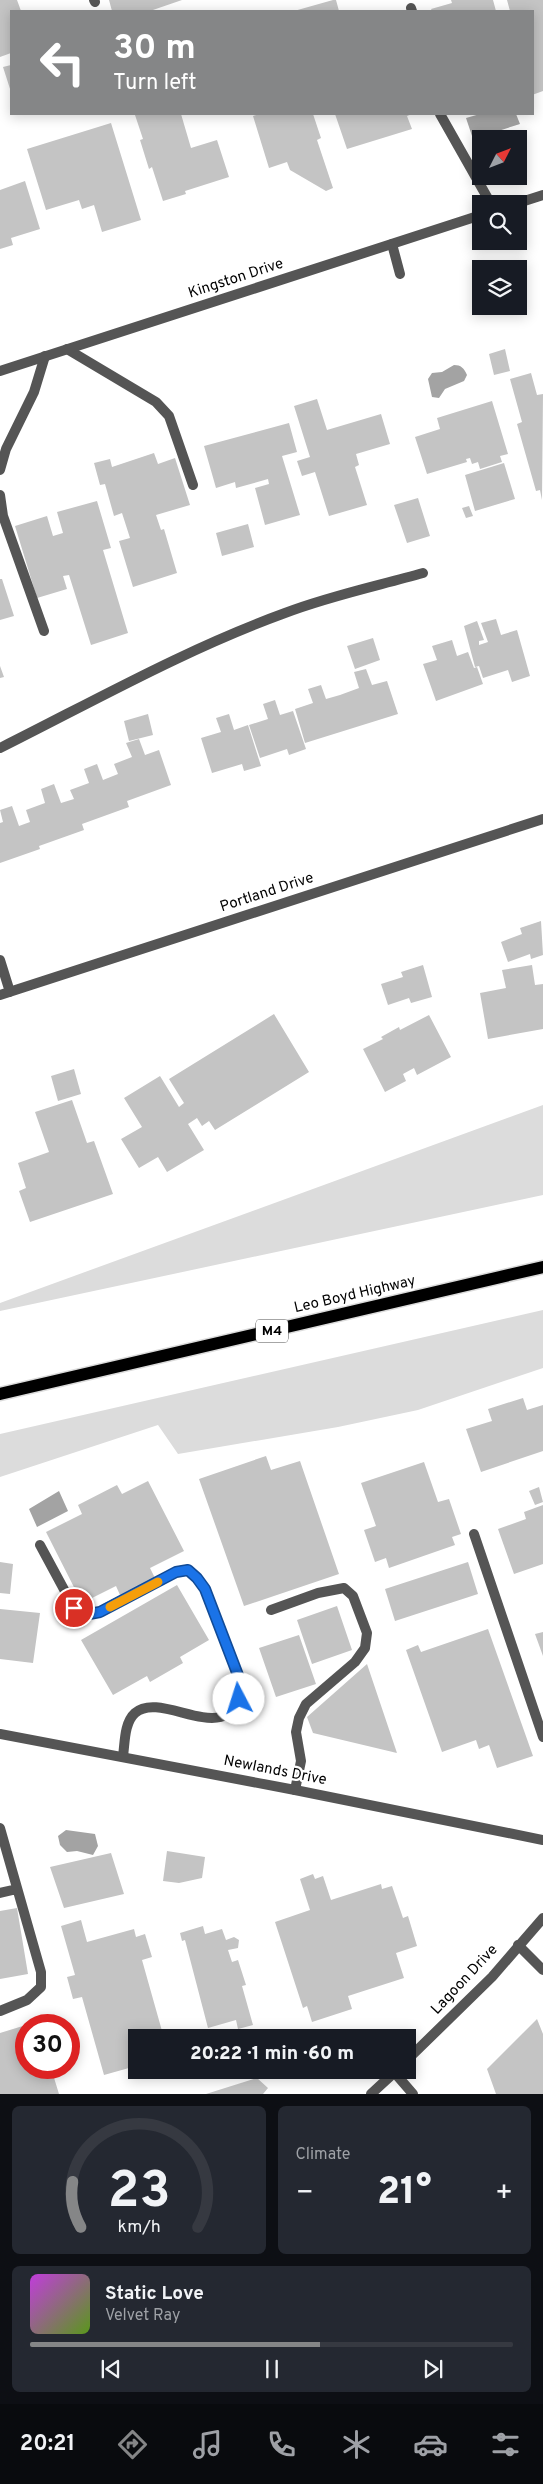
<!DOCTYPE html>
<meta charset="utf-8">
<style>
:root{--surface:#171b24;--page:#242831;--text:#f1f3f6;--muted:#9ea1a6;--line:#363941;--accent:#858687}
body{margin:0;font-family:Overpass,sans-serif;background:var(--page);color:var(--text);height:100vh;display:flex;flex-direction:column;font-size:19px;white-space:nowrap}
*{box-sizing:border-box;margin:0}
p{font-size:16px;color:var(--muted)}
.icon{flex:none;width:28px;height:28px;fill:none;stroke:currentColor;stroke-width:2;stroke-linecap:round;stroke-linejoin:round}
.map{position:relative;height:2094px;overflow:hidden}
.side{display:flex;flex-direction:column;gap:12px;padding:12px;background:#0d0f14;flex:1}
.side>*{flex:none}
.hud{position:absolute;left:10px;top:10px;width:524px;height:105px;border-radius:0px;box-shadow:0 2px 12px #0003;background:#858687;color:#fff;overflow:hidden}
.needle{width:32px;rotate:48deg}
.controls{position:absolute;left:472px;top:130px;display:grid;gap:10px}
.controls a{display:grid;place-items:center;width:55px;height:55px;border-radius:0px;background:var(--surface);box-shadow:0 2px 12px #0003;font-size:25px}
.speed{position:absolute;left:15px;top:2014px;display:flex;gap:10px;font-size:25px;font-weight:700;text-align:center}
.speed>*{display:grid;place-content:center;width:65px;height:65px;border-radius:50%;background:var(--surface);box-shadow:0 2px 12px #0003;line-height:1}
.speed .limit{border:8px solid #d22;background:#fff;color:#111}
.pin{position:absolute;display:grid;place-items:center;width:42px;height:42px;color:#fff;margin:-21px;border:2px solid #fff;border-radius:50%;box-shadow:0 1px 5px #0007}
.me{position:absolute;width:55px;margin:-28px;rotate:355deg;stroke-linejoin:round;filter:drop-shadow(0 0 4px #0008)}
.turn{display:flex;align-items:center;gap:18px;height:105px;padding:0 20px;font-size:22px}
.turn .icon{width:65px;height:65px;stroke-width:2.5}
.turn b{display:block;font-size:35px;line-height:42px}
.big{font-size:38px;font-weight:800;line-height:1.1}
.side .widget{flex:1;display:flex;flex-direction:column;justify-content:center;gap:8px;min-width:0;padding:0 18px;border-radius:8px;background:var(--page)}
.side .dial{align-items:center;gap:0}
.dial svg{height:130px;overflow:visible;fill:none;stroke:var(--line);stroke-width:7;stroke-linecap:round;text-anchor:middle}
.dial text{fill:var(--text);stroke:none}
.song{display:flex;align-items:center;gap:15px}
.cover{width:60px;height:60px;border-radius:8px;background:linear-gradient(135deg,hsl(290 70% 55%),hsl(90 70% 35%))}
.played{height:5px;border-radius:2px;background:linear-gradient(90deg,var(--accent) 60%,var(--line) 60%)}
.keys{display:flex;justify-content:space-around;direction:ltr}
.heat{display:flex;justify-content:space-between;align-items:center;font-size:28px;direction:ltr}
.side .tiles{flex:1;display:grid;gap:12px;grid-template-columns:1fr 1fr}
.widget:last-child{grid-column:span 2}
.trip{position:absolute;left:128px;top:2029px;width:288px;height:50px;border-radius:0px;background:var(--surface);box-shadow:0 2px 12px #0003;font-weight:800;line-height:50px;text-align:center}
.tab-bar{display:flex;height:80px;justify-content:space-around;align-items:center;background:#090b0e;color:var(--muted)}
.tab-bar .icon{width:35px;height:35px}
.tab-bar .selected{color:var(--accent)}
.tab-bar b{font-size:22px;color:var(--text)}
.map>svg:first-child{display:block}
.green{fill:#dcdcdc}
.water{fill:#a3a3a3}
.building{fill:#c4c4c4}
.lines{fill:none;stroke-linecap:round;stroke-linejoin:round}
.primary-casing{stroke:#dbdbdb;stroke-width:15}
.service{stroke:#555;stroke-width:10}
.minor{stroke:#555;stroke-width:10}
.tertiary{stroke:#555;stroke-width:10}
.primary{stroke:#000;stroke-width:12}
.route-casing{stroke:#114b97;stroke-width:12}
.route{stroke:#1a73e8;stroke-width:9}
.slow{stroke:#f59e0b;stroke-width:9}
.labels{text-anchor:middle;dominant-baseline:central;stroke-width:4.5;stroke-linejoin:round;paint-order:stroke}
.shield{fill:#fff;stroke:#4c4c4c;stroke-width:1}
.shield-label{font-size:14px;font-weight:bold;fill:#000}
.street-label{font-size:15px;fill:#000;stroke:#fff}
</style>
<div class="map">
<svg width="543" height="2094" viewBox="0 0 543 2094">
<rect width="100%" height="100%" fill="#fff"/>
<path class="green" d="M 543,1105 L 543,1195 L 0,1311 L 0,1303 Z
M 543,1310 L 543,1368 L 418,1410 L 338,1427 L 178,1454 L 158,1425 L 0,1477 L 0,1434 Z"/>
<path class="water" d="M 480,114 L 516,114 L 520,124 L 473,139 L 466,118 Z
M 454,365 C 461,365 464,368 467,375 L 464,381 L 445,389 L 439,398 L 432,397 L 428,379 L 432,373 L 442,372 Z
M 59,1491 L 68,1511 L 37,1527 L 29,1509 Z
M 66,1830 L 95,1834 L 98,1846 L 93,1855 L 77,1851 L 67,1852 L 60,1845 L 58,1836 Z"/>
<path class="building" d="M 0,0 L 17,0 L 21,11 L 11,11 L 11,53 L 0,57 Z
M 109,0 L 182,0 L 150,11 L 112,11 Z
M 336,0 L 339,11 L 294,11 L 333,0 Z
M 451,0 L 493,0 L 496,11 L 432,11 L 431,9 L 452,3 Z
M 507,0 L 543,0 L 543,91 L 532,95 L 532,11 L 510,11 Z
M 11,65 L 11,92 L 3,67 Z
M 138,114 L 181,114 L 191,148 L 217,140 L 229,177 L 185,191 L 186,194 L 163,201 L 152,167 L 149,169 L 140,140 L 143,139 L 135,115 Z
M 259,114 L 313,114 L 321,138 L 317,140 L 333,188 L 326,191 L 290,170 L 287,162 L 269,168 L 253,116 Z
M 335,114 L 412,114 L 407,116 L 412,129 L 347,149 Z
M 111,123 L 141,220 L 102,232 L 94,205 L 82,209 L 79,200 L 46,210 L 27,149 Z
M 25,181 L 40,229 L 11,238 L 13,245 L 0,249 L 0,190 Z
M 505,349 L 510,371 L 494,375 L 489,354 Z
M 531,373 L 537,395 L 543,394 L 542,500 L 540,490 L 536,491 L 517,424 L 522,422 L 510,379 Z
M 317,399 L 327,430 L 381,414 L 390,444 L 356,454 L 359,465 L 355,467 L 367,505 L 329,516 L 315,472 L 302,476 L 297,461 L 310,457 L 294,406 Z
M 492,401 L 508,454 L 500,456 L 502,462 L 480,469 L 478,462 L 472,464 L 470,458 L 466,459 L 467,462 L 427,474 L 415,437 L 440,429 L 437,418 Z
M 289,423 L 297,452 L 282,456 L 300,515 L 265,525 L 255,488 L 269,484 L 268,479 L 236,488 L 235,482 L 216,488 L 204,446 Z
M 154,453 L 158,464 L 175,458 L 190,505 L 156,515 L 161,530 L 164,529 L 177,573 L 133,587 L 119,541 L 130,538 L 122,513 L 114,516 L 105,484 L 100,485 L 94,463 L 110,459 L 112,467 Z
M 504,463 L 515,499 L 475,511 L 465,475 Z
M 418,498 L 430,536 L 407,543 L 394,505 Z
M 97,501 L 111,548 L 103,550 L 128,633 L 91,645 L 69,575 L 63,576 L 67,589 L 37,598 L 15,526 L 47,516 L 53,536 L 63,533 L 57,512 Z
M 469,506 L 473,516 L 466,518 L 462,508 Z
M 248,524 L 254,547 L 222,556 L 216,533 Z
M 0,579 L 2,579 L 14,616 L 0,620 Z
M 496,619 L 501,635 L 517,630 L 530,676 L 512,682 L 508,670 L 483,678 L 479,666 L 475,667 L 464,626 L 477,621 L 484,640 L 479,641 L 479,645 L 488,642 L 481,623 Z
M 373,638 L 380,660 L 355,669 L 347,646 Z
M 452,640 L 457,656 L 468,652 L 474,668 L 477,667 L 483,684 L 436,701 L 423,664 L 437,660 L 432,646 Z
M 0,666 L 4,677 L 0,678 Z
M 366,669 L 372,685 L 387,681 L 398,714 L 305,743 L 295,709 L 313,703 L 308,689 L 321,685 L 326,699 L 340,695 L 359,688 L 354,672 Z
M 275,700 L 280,715 L 293,711 L 306,749 L 289,755 L 287,749 L 260,758 L 249,725 L 268,719 L 263,704 Z
M 148,714 L 153,735 L 129,741 L 124,721 Z
M 229,714 L 234,730 L 248,725 L 261,766 L 244,771 L 242,764 L 212,773 L 201,738 L 221,732 L 216,718 Z
M 139,739 L 145,755 L 159,750 L 171,785 L 127,801 L 129,807 L 82,824 L 84,830 L 39,846 L 40,849 L 0,863 L 0,823 L 3,822 L 0,810 L 12,806 L 19,826 L 30,822 L 26,810 L 45,803 L 41,789 L 54,784 L 61,803 L 74,799 L 70,790 L 89,783 L 84,769 L 97,764 L 103,780 L 118,774 L 114,764 L 132,757 L 126,743 Z
M 541,921 L 543,955 L 531,959 L 530,954 L 508,962 L 501,942 L 522,934 L 520,928 Z
M 423,965 L 432,997 L 411,1003 L 409,998 L 388,1005 L 381,984 L 403,977 L 401,972 Z
M 532,965 L 535,985 L 543,984 L 543,1029 L 488,1039 L 480,993 L 506,988 L 502,970 Z
M 274,1014 L 309,1072 L 215,1130 L 209,1121 L 202,1126 L 197,1118 L 188,1124 L 204,1150 L 167,1172 L 158,1157 L 139,1168 L 121,1139 L 142,1127 L 124,1098 L 160,1076 L 179,1107 L 184,1103 L 169,1079 Z
M 429,1015 L 451,1057 L 417,1075 L 414,1068 L 403,1074 L 406,1081 L 385,1092 L 363,1049 L 383,1039 L 381,1037 L 399,1027 L 400,1030 Z
M 74,1069 L 81,1094 L 58,1101 L 51,1076 Z
M 72,1100 L 87,1143 L 94,1141 L 113,1194 L 30,1222 L 19,1191 L 26,1188 L 18,1163 L 49,1152 L 35,1112 Z
M 523,1398 L 527,1410 L 543,1405 L 543,1451 L 481,1472 L 466,1429 L 492,1421 L 488,1409 Z
M 266,1456 L 271,1470 L 300,1461 L 339,1574 L 244,1606 L 199,1479 Z
M 424,1462 L 438,1502 L 449,1499 L 461,1534 L 452,1537 L 455,1545 L 389,1568 L 386,1558 L 375,1562 L 364,1530 L 376,1526 L 361,1483 Z
M 148,1481 L 184,1551 L 150,1568 L 155,1578 L 120,1595 L 116,1586 L 82,1603 L 46,1532 L 82,1514 L 78,1505 L 117,1485 L 122,1494 Z
M 539,1487 L 543,1502 L 535,1505 L 529,1491 Z
M 543,1505 L 543,1564 L 514,1574 L 498,1529 L 526,1519 L 524,1512 Z
M 0,1562 L 13,1564 L 10,1594 L 0,1593 Z
M 468,1562 L 478,1594 L 395,1621 L 385,1589 Z
M 177,1585 L 209,1640 L 180,1657 L 183,1663 L 150,1682 L 147,1676 L 113,1695 L 81,1640 Z
M 337,1606 L 352,1650 L 312,1664 L 297,1620 Z
M 0,1609 L 40,1613 L 33,1663 L 0,1659 Z
M 488,1629 L 533,1756 L 497,1768 L 489,1745 L 479,1749 L 476,1740 L 442,1752 L 406,1650 L 418,1645 L 421,1652 Z
M 543,1632 L 543,1656 L 535,1634 Z
M 299,1635 L 316,1684 L 276,1697 L 259,1648 Z
M 367,1664 L 397,1753 L 313,1733 L 307,1717 Z
M 167,1851 L 205,1857 L 202,1878 L 179,1883 L 163,1881 Z
M 111,1853 L 124,1894 L 64,1908 L 50,1867 Z
M 313,1874 L 315,1879 L 323,1876 L 331,1900 L 381,1884 L 382,1889 L 392,1886 L 403,1918 L 408,1916 L 417,1946 L 396,1953 L 404,1978 L 348,1996 L 352,2009 L 312,2022 L 307,2006 L 303,2008 L 275,1922 L 310,1910 L 300,1879 Z
M 17,1908 L 28,1974 L 0,1979 L 0,1911 Z
M 81,1920 L 87,1942 L 134,1929 L 136,1937 L 145,1934 L 152,1957 L 142,1960 L 164,2038 L 136,2038 L 136,2066 L 104,2075 L 82,1997 L 73,1999 L 67,1977 L 75,1975 L 61,1926 Z
M 203,1926 L 205,1934 L 222,1929 L 226,1940 L 234,1937 L 239,1940 L 238,1948 L 228,1950 L 232,1962 L 238,1960 L 246,1985 L 242,1986 L 253,2025 L 238,2029 L 236,2020 L 208,2028 L 185,1940 L 182,1941 L 180,1933 Z
M 537,2019 L 543,2034 L 543,2094 L 496,2094 L 487,2069 Z
M 26,2025 L 26,2068 L 51,2068 L 59,2094 L 0,2094 L 0,2033 Z
M 257,2078 L 268,2088 L 263,2094 L 206,2094 Z"/>
<g class="lines">
<g class="primary-casing">
<path id="primary" d="M 0,1394 L 543,1267"/>
</g>
<path class="service" d="M 94,0 L 95,2
M 411,8 L 412,11
M 440,114 L 491,204
M 392,244 L 400,274
M 67,349 L 156,402 L 169,416 L 193,485
M 0,470 L 6,449 L 34,392 L 45,356
M 0,495 L 3,516 L 44,631
M 394,2072 L 413,2094"/>
<path class="minor" d="M 515,204 L 543,195
M 0,371 L 481,215
M 0,748 C 94,701 186,649 285,613 C 329,596 377,586 423,573
M 0,960 L 10,992
M 0,995 L 543,819
M 474,1534 L 543,1737
M 40,1545 L 74,1608 L 84,1615 L 99,1612 L 176,1572 L 188,1570 L 197,1578 L 205,1589 L 241,1683 C 235,1756 163,1688 135,1713 C 124,1723 125,1743 123,1756
M 271,1610 L 318,1593 L 344,1588 L 353,1596 L 367,1633 L 365,1648 L 355,1662 L 306,1704 L 299,1718 L 296,1732 L 301,1761 L 295,1790
M 0,1828 L 41,1972 L 41,1987 L 27,2000 L 0,2011
M 0,1893 L 17,1889
M 518,1945 L 543,1970"/>
<path class="tertiary" d="M 0,1734 L 295,1790 L 543,1840
M 406,2061 L 492,1977 L 543,1918
M 371,2094 L 397,2070"/>
<use href="#primary" class="primary"/>
</g>
<g class="lines">
<g class="route-casing">
<path id="route" d="M 74,1608 L 84,1615 L 100,1612 L 176,1572 L 188,1570 L 197,1578 L 205,1589 L 241,1683 L 239,1699"/>
</g>
<use href="#route" class="route"/>
<path class="slow" d="M 110,1607 L 158,1582"/>
</g>
<g class="labels">
<rect class="shield" x="256" y="1319.5" width="32" height="23" rx="4"/>
<g class="shield-label">
<text x="272" y="1331">M4</text>
</g>
<g class="street-label">
<text transform="translate(236 279) rotate(-18)">Kingston Drive</text>
<text transform="translate(267 893) rotate(-18)">Portland Drive</text>
<text transform="translate(355 1295) rotate(-13)">Leo Boyd Highway</text>
<text transform="translate(275 1771) rotate(11)">Newlands Drive</text>
<text transform="translate(465 1980) rotate(-47)">Lagoon Drive</text>
</g>
</g>
</svg>
<div class="controls">
<a><svg class="needle" viewBox="-14 -14 28 28"><path d="M0-13l5 13h-10z" fill="#e53935"/><path d="M0 13l5-13h-10z" fill="#9ea1a6"/></svg></a>
<a><svg class="icon" aria-label="search" viewBox="0 0 24 24"><circle cx="10" cy="10" r="6"/><path d="M15 15l6 6"/></svg></a>
<a><svg class="icon" aria-label="layers" viewBox="0 0 24 24"><path d="M12 4l9 5-9 5-9-5zM3 14l9 5 9-5"/></svg></a>
</div>
<div class="speed"><div class="limit">30</div></div>
<div class="pin" style="left:74px;top:1608px;background:#d93025"><svg class="icon" aria-label="arrive" viewBox="0 0 24 24"><path d="M6 21V4h12l-3 4 3 4H6"/></svg></div>
<svg class="me" style="left:239px;top:1699px" viewBox="-20 -20 40 40"><circle r="19" fill="#fff"/><path d="M0-13L10 11 0 6-10 11z" fill="#1a73e8"/></svg>
<div class="trip">20:22 · 1 min · 60 m</div>
<div class="hud">
<div class="turn"><svg class="icon" aria-label="left" viewBox="0 0 24 24"><path d="M17 20v-9H6M10 6l-5 5 5 5"/></svg><div><b>30 m</b>Turn left</div></div>
</div>
</div>
<section class="side">
<div class="tiles">
<div class="widget dial"><svg viewBox="0 0 100 80">
<path d="M14 69A42 42 0 1 1 86 69"/>
<path d="M14 69A42 42 0 0 1 9 41" stroke="#858687"/>
<text x="50" y="56" font-size="32" font-weight="700">23</text>
<text x="50" y="72" font-size="11">km/h</text>
</svg></div>
<div class="widget"><p>Climate</p>
<div class="heat"><a>−</a><b class="big">21°</b><a>+</a></div>
</div>
<div class="widget">
<div class="song"><i class="cover"></i><div><b>Static Love</b><p>Velvet Ray</p></div></div>
<div class="played"></div>
<div class="keys"><svg class="icon" aria-label="previous" viewBox="0 0 24 24"><path d="M18 5L8 12l10 7zM5 5v14"/></svg><svg class="icon" aria-label="pause" viewBox="0 0 24 24"><path d="M8 5v14M16 5v14"/></svg><svg class="icon" aria-label="next" viewBox="0 0 24 24"><path d="M6 5l10 7-10 7zM19 5v14"/></svg></div>
</div>
</div>
</section>
<nav class="tab-bar">
<b>20:21</b>
<svg class="icon selected" aria-label="directions" viewBox="0 0 24 24"><path d="M12 3l9 9-9 9-9-9zM9 14v-3h6M13 9l2 2-2 2"/></svg>
<svg class="icon" aria-label="music" viewBox="0 0 24 24"><path d="M9 18V5l10-2v13"/><circle cx="6" cy="18" r="3"/><circle cx="16" cy="16" r="3"/></svg>
<svg class="icon" aria-label="phone" viewBox="0 0 24 24"><path d="M5 4h4l2 5-3 2q2 4 5 5l2-3 5 2v4C11 20 4 13 5 4z"/></svg>
<svg class="icon" aria-label="climate" viewBox="0 0 24 24"><path d="M12 3v18M4 7l16 10M4 17L20 7"/></svg>
<svg class="icon" aria-label="car" viewBox="0 0 24 24"><path d="M5 17H2v-5l4-1 3-4h7l3 4 3 1v5h-3M9 17h6M6 11h13"/><circle cx="7" cy="17" r="2"/><circle cx="17" cy="17" r="2"/></svg>
<svg class="icon" aria-label="filters" viewBox="0 0 24 24"><path d="M4 7h16M4 17h16"/><circle cx="9" cy="7" r="2"/><circle cx="15" cy="17" r="2"/></svg>
</nav>
